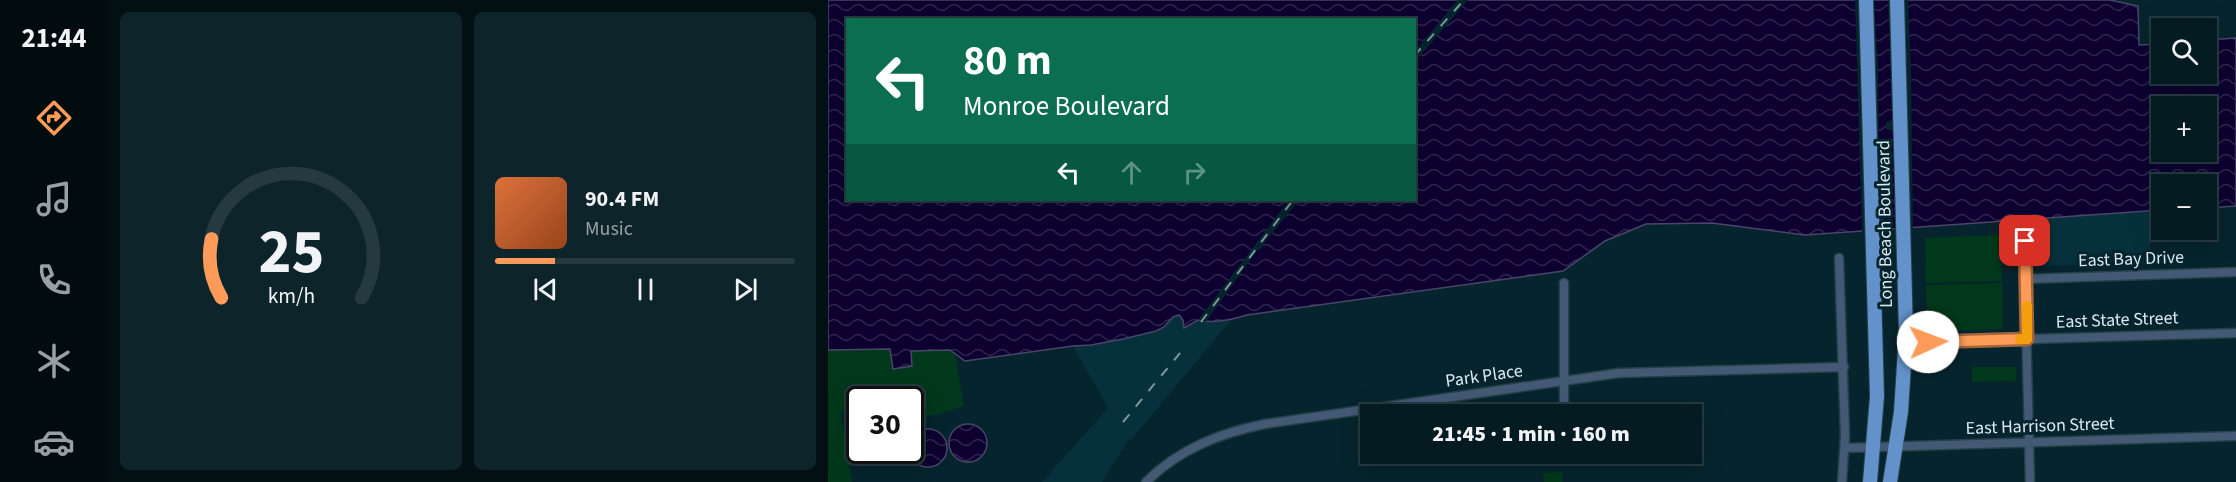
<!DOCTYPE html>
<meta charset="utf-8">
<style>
:root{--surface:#041b22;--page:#0d242a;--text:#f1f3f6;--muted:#97a1a5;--line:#253940;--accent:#fe9b59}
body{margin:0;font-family:"Source Sans 3",sans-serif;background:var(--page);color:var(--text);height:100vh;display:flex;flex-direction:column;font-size:22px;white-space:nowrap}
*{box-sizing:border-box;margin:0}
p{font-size:20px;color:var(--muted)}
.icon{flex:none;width:33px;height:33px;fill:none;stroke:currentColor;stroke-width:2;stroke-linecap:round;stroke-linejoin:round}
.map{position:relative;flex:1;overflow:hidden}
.sheet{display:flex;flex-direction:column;gap:12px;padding:12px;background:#020f13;width:720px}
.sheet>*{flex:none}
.hud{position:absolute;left:18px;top:18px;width:570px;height:183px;border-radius:0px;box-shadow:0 6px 24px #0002,0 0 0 2px var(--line);background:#0b6e4f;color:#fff;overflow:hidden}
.controls{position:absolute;left:1323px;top:18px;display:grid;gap:12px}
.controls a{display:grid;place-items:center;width:66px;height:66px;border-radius:0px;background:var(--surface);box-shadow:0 6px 24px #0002,0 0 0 2px var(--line);font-size:30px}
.speed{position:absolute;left:18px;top:386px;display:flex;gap:12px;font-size:30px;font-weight:700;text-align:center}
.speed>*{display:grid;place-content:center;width:78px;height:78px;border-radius:50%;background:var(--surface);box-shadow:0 6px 24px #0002,0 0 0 2px var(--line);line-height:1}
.speed .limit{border:3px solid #111;border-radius:9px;background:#fff;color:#111}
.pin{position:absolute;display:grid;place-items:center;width:51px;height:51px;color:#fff;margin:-26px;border-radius:12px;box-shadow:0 3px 9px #0006}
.me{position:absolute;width:66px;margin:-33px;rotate:88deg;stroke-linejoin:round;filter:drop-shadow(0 0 4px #0008)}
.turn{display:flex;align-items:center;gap:21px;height:126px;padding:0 18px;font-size:27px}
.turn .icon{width:78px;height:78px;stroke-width:2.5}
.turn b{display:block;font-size:42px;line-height:51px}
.lanes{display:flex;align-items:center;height:57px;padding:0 18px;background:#0003;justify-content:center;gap:30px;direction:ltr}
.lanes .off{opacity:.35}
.sheet .tile{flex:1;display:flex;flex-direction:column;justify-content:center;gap:9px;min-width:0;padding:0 21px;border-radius:9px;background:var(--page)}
.sheet .dial{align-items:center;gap:0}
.dial svg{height:156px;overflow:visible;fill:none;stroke:var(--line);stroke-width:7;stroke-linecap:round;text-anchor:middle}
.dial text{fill:var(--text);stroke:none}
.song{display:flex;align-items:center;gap:18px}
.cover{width:72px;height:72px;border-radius:9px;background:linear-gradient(135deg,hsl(20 70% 55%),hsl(20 70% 35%))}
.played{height:6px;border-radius:3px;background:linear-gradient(90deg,var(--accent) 20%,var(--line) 20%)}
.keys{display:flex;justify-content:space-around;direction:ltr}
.sheet .tiles{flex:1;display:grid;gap:12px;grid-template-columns:repeat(2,1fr)}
.trip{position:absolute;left:532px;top:404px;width:342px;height:60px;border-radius:0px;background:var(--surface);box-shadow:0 6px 24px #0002,0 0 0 2px var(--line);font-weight:800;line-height:60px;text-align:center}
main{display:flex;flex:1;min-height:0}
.dock{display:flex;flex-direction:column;width:108px;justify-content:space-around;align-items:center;background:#020b0e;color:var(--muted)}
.dock .icon{width:42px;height:42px}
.dock .current{color:var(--accent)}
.dock b{font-size:27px;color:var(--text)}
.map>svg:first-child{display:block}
.built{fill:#06313c}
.green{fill:#02381b}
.water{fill:url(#water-waves);stroke:#4a466a;stroke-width:1.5;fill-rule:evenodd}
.pier{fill:#06242d}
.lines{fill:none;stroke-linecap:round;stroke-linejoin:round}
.minor-casing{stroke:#244048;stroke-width:11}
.primary-casing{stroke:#244048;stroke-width:16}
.minor{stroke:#435974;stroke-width:8}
.primary{stroke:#6391c9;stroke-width:14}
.rail{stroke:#7f959c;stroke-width:2;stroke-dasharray:10 10;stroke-linecap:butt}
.route-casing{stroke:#a5653a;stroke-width:15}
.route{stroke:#fe9b59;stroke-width:10}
.slow{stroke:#f59e0b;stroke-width:10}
.labels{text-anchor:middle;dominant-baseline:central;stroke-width:6;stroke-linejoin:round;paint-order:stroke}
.street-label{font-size:18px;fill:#daeaf0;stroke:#06242d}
</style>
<main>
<nav class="dock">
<b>21:44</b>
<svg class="icon current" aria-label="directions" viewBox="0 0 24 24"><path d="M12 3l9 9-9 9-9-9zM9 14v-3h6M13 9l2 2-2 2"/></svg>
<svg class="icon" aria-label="music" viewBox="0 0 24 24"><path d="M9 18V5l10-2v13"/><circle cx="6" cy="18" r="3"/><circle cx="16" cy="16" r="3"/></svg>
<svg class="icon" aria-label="phone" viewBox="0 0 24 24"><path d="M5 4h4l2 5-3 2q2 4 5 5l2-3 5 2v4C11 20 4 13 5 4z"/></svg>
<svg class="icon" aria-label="climate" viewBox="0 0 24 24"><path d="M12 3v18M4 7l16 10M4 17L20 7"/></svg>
<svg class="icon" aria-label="car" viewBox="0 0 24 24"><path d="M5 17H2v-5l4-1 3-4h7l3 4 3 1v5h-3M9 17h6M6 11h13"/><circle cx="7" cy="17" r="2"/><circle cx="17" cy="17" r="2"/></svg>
</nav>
<section class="sheet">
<div class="tiles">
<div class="tile dial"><svg viewBox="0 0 100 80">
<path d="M14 69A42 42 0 1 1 86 69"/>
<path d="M14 69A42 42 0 0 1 9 39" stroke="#fe9b59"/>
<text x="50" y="56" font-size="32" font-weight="700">25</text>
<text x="50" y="72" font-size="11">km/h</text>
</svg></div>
<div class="tile">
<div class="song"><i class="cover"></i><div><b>90.4 FM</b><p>Music</p></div></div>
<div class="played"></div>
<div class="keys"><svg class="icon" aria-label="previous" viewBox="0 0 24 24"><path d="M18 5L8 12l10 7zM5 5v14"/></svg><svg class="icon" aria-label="pause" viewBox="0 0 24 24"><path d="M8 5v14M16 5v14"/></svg><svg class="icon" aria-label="next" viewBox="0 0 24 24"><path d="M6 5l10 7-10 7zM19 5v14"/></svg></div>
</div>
</div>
</section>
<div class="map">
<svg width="1408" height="482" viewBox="0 0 1408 482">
<defs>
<pattern id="water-waves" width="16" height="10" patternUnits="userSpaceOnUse" patternTransform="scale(1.5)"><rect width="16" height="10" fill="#0d0030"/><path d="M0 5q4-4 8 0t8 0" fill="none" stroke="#30254e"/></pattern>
</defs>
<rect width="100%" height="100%" fill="#06242d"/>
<path class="built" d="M 1321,211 L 1323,263 L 1206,266 L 1205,218 Z
M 351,315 L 356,320 L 356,327 L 370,320 L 379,322 L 403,320 L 303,440 L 301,439 L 274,482 L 214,482 L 280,408 L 245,346 L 263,345 L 328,331 L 336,327 L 345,317 Z"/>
<path class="green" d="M 1172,235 L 1174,281 L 1098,283 L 1097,238 Z
M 1174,283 L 1175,329 L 1100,331 L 1098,285 Z
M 62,349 L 122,350 L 127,354 L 136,406 L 108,415 L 83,419 L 82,399 L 32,399 L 31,409 L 13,412 L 24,482 L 0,482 L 0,350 Z
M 1144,367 L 1188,367 L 1188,381 L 1144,382 Z
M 734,472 L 735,482 L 716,482 L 715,473 Z"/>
<path class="water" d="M 0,0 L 1282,0 L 1310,6 L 1311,45 L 1333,44 L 1334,74 L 1378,74 L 1379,40 L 1408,38 L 1408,206 L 1379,208 L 1378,184 L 1334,184 L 1333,210 L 977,235 L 884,223 L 818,224 L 777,241 L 735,271 L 419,315 C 403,320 386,324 370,320 L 356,328 L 355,320 L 351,315 L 345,317 L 336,327 L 328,331 L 295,339 L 263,345 L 245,346 L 137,361 L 122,350 L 83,351 L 84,366 L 65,369 L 62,349 L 0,350 ZM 20,20 L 586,20 L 586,200 L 20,200 ZM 1334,106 L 1378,106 L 1378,152 L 1334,152 Z
M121 443a19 19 0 1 1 38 0a19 19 0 1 1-38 0Z
M81 448a19 19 0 1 1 38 0a19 19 0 1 1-38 0Z"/>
<path class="pier" d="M 630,0 L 640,0 L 587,62 L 587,51 Z
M 1027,0 L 1046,0 L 1050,68 L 1052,233 L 1034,234 Z
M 1060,0 L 1080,0 L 1083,68 L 1085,230 L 1067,232 L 1065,131 L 1058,129 L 1058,122 L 1064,120 Z
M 461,200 L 471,200 L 437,242 L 434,248 L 431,248 L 378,322 L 370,320 Z"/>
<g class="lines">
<g class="minor-casing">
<path id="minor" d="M 1196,241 L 1202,482
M 1011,258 L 1017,436 L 1014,482
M 1198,279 L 1408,272
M 1100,342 L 1408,333
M 736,414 L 736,283
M 1017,448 L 1408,436
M 735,456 L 735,453
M 318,482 C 351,449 392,433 437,424 L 791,373 L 1016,367"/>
</g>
<g class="primary-casing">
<path id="primary" d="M 1038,0 L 1049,396 L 1042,482
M 1062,482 L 1073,412 L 1078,333 L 1069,0"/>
</g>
<use href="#minor" class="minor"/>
<use href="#primary" class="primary"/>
<path class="rail" d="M 586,56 L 636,0
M 373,322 L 465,200
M 295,422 L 352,353"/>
</g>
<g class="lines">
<g class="route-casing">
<path id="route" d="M 1100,342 L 1199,339 L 1197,241"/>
</g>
<use href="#route" class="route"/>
<path class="slow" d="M 1192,339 L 1199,339 L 1199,306"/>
</g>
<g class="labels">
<g class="street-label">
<text transform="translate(1057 224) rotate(-91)">Long Beach Boulevard</text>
<text transform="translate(1303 259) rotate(-2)">East Bay Drive</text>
<text transform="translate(1289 320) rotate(-2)">East State Street</text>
<text transform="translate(656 376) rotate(-8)">Park Place</text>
<text transform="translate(1212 426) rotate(-2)">East Harrison Street</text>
</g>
</g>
</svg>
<div class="controls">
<a><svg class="icon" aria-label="search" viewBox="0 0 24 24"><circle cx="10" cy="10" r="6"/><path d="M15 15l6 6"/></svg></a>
<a>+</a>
<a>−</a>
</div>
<div class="speed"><div class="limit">30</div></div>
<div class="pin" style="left:1197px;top:241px;background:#d93025"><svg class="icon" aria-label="arrive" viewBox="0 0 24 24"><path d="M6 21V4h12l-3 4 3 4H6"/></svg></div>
<svg class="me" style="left:1100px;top:342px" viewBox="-20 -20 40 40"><circle r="19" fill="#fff"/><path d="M0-13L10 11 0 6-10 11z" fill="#fe9b59"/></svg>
<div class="trip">21:45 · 1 min · 160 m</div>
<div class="hud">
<div class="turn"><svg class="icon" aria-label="left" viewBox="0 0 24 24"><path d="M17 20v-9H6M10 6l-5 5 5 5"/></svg><div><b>80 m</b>Monroe Boulevard</div></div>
<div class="lanes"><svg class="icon" aria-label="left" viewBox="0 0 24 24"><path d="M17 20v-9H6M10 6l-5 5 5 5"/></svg><svg class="icon off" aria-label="ahead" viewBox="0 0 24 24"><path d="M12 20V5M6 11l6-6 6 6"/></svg><svg class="icon off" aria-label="right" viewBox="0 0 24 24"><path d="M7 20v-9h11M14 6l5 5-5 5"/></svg></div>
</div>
</div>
</main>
